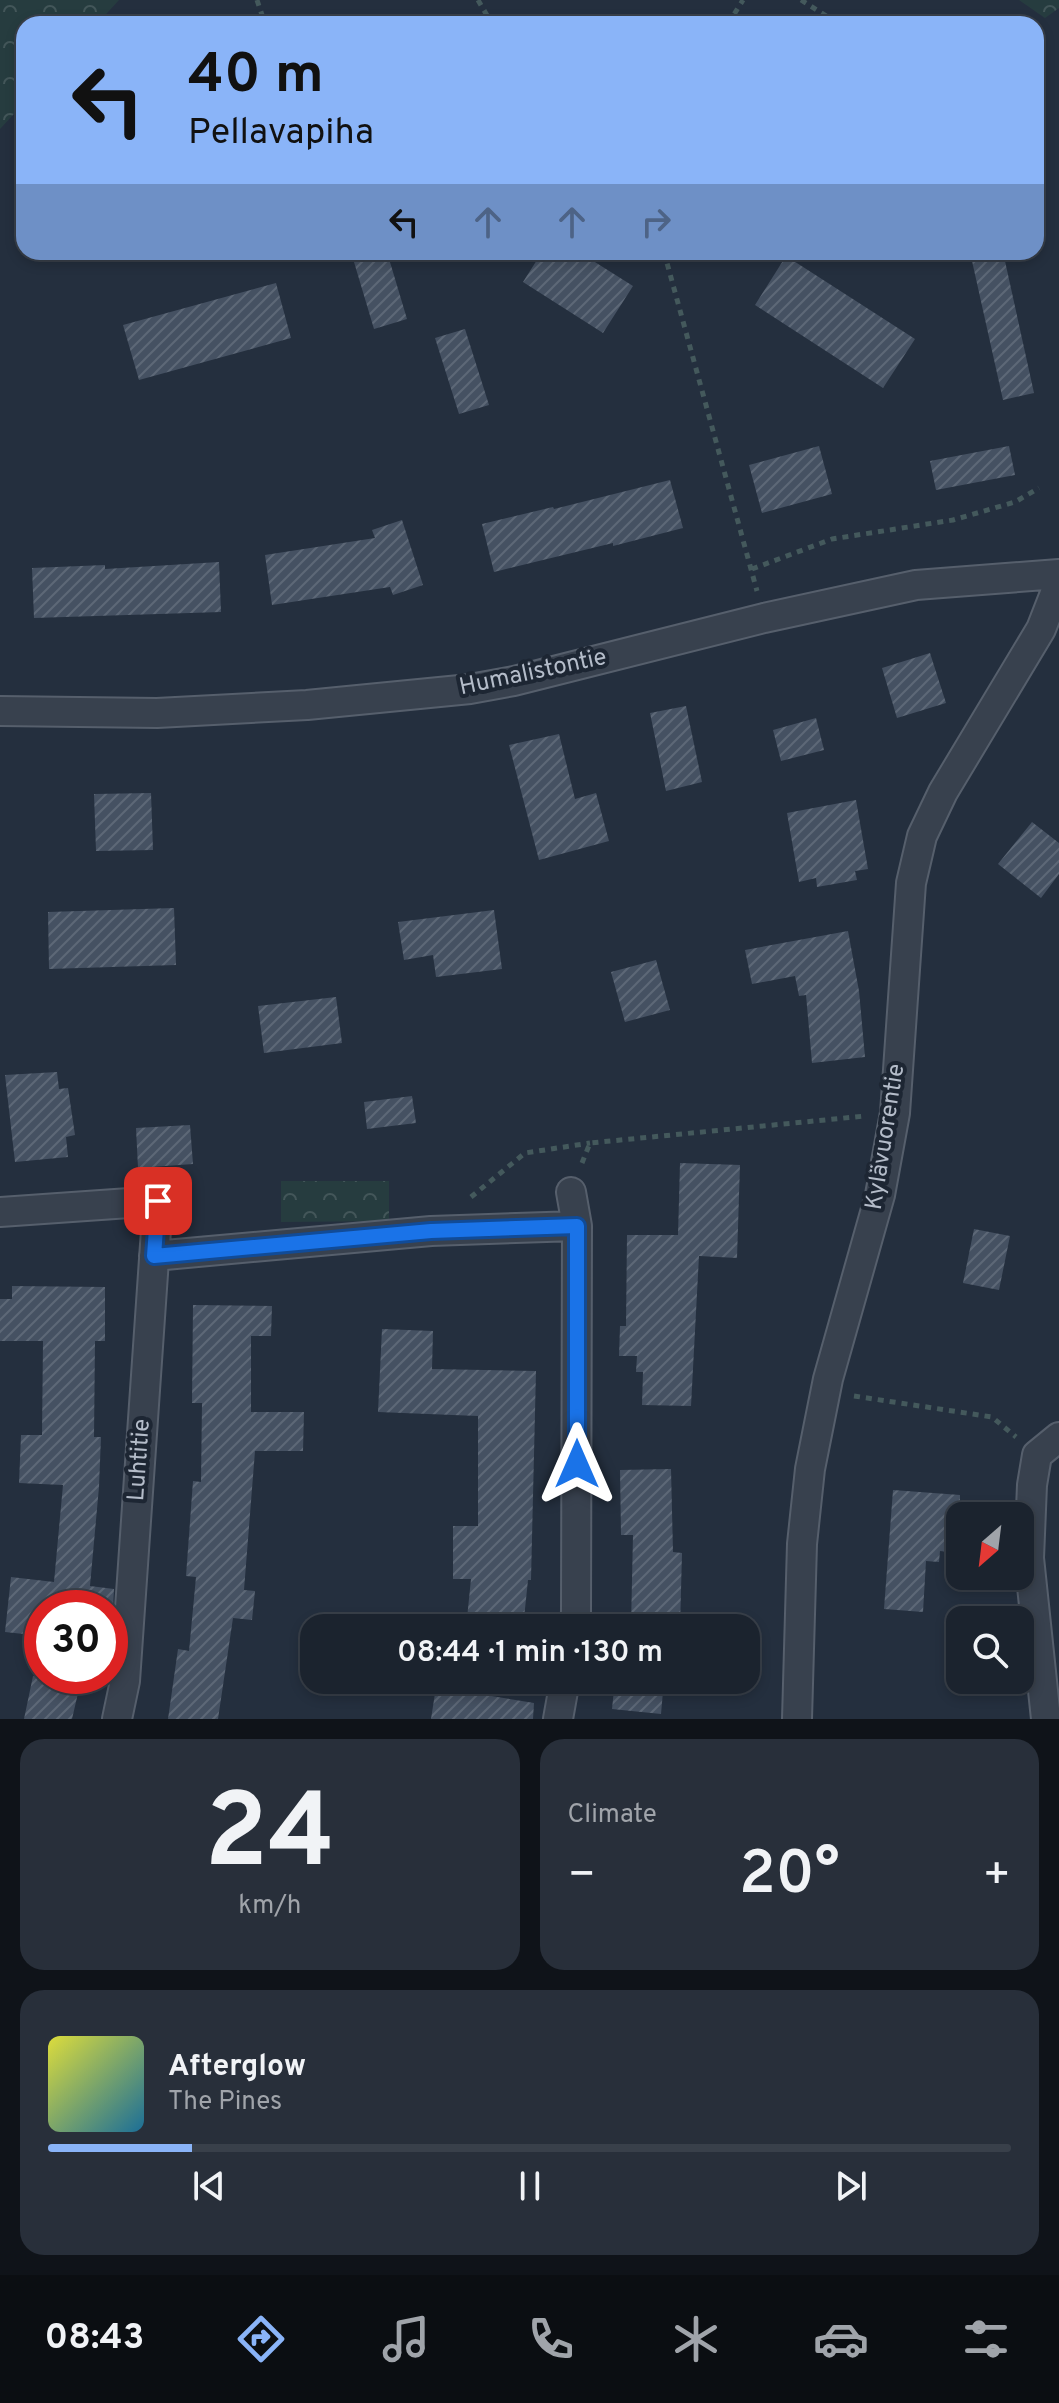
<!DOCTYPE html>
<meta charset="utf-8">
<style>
:root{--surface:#1b232e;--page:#282f3a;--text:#f1f3f6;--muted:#a0a4aa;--line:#39404a;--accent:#8ab4f8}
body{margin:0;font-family:Overpass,sans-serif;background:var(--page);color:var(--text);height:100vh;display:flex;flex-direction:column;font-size:30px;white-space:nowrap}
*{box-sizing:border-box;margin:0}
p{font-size:26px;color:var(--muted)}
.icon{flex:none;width:44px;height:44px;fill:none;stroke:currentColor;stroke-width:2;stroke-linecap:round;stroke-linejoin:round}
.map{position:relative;height:1719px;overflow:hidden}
.details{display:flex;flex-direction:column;gap:20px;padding:20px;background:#0f1319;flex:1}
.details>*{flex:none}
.hud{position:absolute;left:16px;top:16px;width:1028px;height:244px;border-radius:24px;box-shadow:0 4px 12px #0003,0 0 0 2px var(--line);background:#8ab4f8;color:#111;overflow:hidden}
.needle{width:52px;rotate:208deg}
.fabs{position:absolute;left:946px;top:1502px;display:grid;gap:16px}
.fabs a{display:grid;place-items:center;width:88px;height:88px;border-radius:16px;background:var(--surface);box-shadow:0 4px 12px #0003,0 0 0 2px var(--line);font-size:40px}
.speed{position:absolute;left:24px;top:1590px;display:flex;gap:16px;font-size:40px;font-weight:700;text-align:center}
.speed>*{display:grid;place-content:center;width:104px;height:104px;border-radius:50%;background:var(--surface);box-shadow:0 4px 12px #0003,0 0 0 2px var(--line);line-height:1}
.speed .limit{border:12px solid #d22;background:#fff;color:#111}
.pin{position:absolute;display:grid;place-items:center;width:68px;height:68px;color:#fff;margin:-34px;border-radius:16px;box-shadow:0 4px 12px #0006}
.me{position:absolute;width:88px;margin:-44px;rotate:0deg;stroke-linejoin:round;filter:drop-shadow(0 0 6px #0008)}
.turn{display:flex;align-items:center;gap:28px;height:168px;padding:0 40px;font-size:36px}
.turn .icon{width:104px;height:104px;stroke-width:2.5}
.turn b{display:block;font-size:56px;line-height:68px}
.lanes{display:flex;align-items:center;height:76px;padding:0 40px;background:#0003;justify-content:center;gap:40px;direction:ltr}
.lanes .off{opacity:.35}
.big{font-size:60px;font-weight:600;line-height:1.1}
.details .card{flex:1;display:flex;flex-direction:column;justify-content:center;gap:12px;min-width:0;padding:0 28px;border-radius:24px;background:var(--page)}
.details .dial{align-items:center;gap:0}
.dial b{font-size:104px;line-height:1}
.song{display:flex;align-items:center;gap:24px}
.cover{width:96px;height:96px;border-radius:12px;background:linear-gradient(135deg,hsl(60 70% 55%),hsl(200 70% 35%))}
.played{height:8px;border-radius:4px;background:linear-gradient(90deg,var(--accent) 15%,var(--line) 15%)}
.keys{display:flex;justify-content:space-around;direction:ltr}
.heat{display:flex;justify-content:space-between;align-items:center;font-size:44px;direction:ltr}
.details .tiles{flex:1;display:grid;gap:20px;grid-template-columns:1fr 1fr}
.card:last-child{grid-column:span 2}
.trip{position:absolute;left:300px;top:1614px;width:460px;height:80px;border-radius:24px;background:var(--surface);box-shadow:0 4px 12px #0003,0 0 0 2px var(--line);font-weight:600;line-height:80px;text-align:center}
.menu{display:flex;height:128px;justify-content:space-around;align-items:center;background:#0b0e12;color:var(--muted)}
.menu .icon{width:56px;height:56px}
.menu .active{color:var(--accent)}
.menu b{font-size:36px;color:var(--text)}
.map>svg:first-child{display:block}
.forest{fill:url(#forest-crowns)}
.building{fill:url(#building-hatch)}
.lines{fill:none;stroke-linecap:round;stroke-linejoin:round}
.minor-casing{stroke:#565f6c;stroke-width:32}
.path{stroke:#44595c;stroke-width:5;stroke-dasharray:6 6;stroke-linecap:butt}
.minor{stroke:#38414e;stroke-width:28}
.route-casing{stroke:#114b97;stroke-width:20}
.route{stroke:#1a73e8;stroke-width:14}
.labels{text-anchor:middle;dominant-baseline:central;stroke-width:8;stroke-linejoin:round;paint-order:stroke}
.street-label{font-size:24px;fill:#b4bcc9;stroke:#1d2633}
</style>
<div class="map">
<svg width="1059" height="1719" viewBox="0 0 1059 1719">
<defs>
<pattern id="forest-crowns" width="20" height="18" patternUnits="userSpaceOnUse" patternTransform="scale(2)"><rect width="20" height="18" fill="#263c3f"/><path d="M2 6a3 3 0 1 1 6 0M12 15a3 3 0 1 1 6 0" fill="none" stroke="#435659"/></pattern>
<pattern id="building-hatch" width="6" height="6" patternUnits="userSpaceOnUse" patternTransform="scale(2)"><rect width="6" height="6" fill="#455162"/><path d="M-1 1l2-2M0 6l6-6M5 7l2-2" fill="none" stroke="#5d6877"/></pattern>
</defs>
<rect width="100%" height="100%" fill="#242f3e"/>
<path class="forest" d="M 0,0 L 119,0 L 97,24 L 24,24 L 24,103 L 0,129 Z
M 1019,0 L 1059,0 L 1059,8 L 1045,18 Z
M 281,1181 L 389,1181 L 389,1221 L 281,1222 Z"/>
<path class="building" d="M 351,252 L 387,252 L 407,319 L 374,329 Z
M 542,252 L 579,252 L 633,286 L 603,333 L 523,282 Z
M 970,252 L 1003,252 L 1034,393 L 1003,400 Z
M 786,256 L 915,339 L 883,388 L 755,305 Z
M 276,283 L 291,338 L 139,380 L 123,325 Z
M 465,329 L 489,405 L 459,414 L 435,338 Z
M 819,446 L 832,494 L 762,513 L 749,465 Z
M 1009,446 L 1015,475 L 936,490 L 930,461 Z
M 670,480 L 683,528 L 613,546 L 613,543 L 494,572 L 482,524 L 553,507 L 554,509 Z
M 402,520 L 423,585 L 393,595 L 390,587 L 272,605 L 265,555 L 375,538 L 372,530 Z
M 219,562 L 221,612 L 34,618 L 32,568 L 105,565 L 105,569 Z
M 930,653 L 946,703 L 897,718 L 882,668 Z
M 686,706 L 702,782 L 666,791 L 650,713 Z
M 816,718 L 824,750 L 781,761 L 773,730 Z
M 559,734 L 575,799 L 596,793 L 609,841 L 539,860 L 509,745 Z
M 151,793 L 153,850 L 96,851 L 94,794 Z
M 856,800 L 868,869 L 855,871 L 857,880 L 817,887 L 816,878 L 799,882 L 787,813 Z
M 1032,822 L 1059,843 L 1059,874 L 1041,898 L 998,864 Z
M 174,908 L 176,965 L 49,969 L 48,912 Z
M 494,910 L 502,969 L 436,977 L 433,955 L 404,960 L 398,922 Z
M 848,931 L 859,991 L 865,1057 L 812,1063 L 806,995 L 799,996 L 795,976 L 752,984 L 745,950 Z
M 656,960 L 670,1010 L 625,1022 L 611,972 Z
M 336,997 L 342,1043 L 264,1053 L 258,1006 Z
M 57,1072 L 59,1089 L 68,1088 L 75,1135 L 66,1137 L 68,1157 L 15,1162 L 5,1075 Z
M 412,1096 L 416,1123 L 367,1129 L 364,1102 Z
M 190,1125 L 193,1164 L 138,1168 L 136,1128 Z
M 680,1163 L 740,1165 L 737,1258 L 699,1256 L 691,1406 L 642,1405 L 643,1372 L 636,1372 L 637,1356 L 619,1356 L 620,1326 L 626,1326 L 627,1235 L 678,1235 Z
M 974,1229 L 1010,1236 L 999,1290 L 963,1283 Z
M 12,1286 L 105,1287 L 105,1341 L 95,1341 L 94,1437 L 101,1437 L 99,1487 L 90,1586 L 114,1589 L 113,1608 L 42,1608 L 42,1636 L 5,1632 L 11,1577 L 54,1582 L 63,1485 L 19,1483 L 21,1435 L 42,1435 L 43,1341 L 0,1341 L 0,1299 L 12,1299 Z
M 193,1305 L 272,1306 L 271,1336 L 251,1336 L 251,1412 L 304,1412 L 303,1451 L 255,1451 L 244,1590 L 255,1591 L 252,1620 L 233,1618 L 218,1719 L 168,1719 L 178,1649 L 189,1651 L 196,1577 L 186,1576 L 193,1481 L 201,1482 L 202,1403 L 192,1403 Z
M 382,1329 L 433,1331 L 432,1369 L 536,1371 L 531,1580 L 528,1580 L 523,1628 L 466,1628 L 471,1579 L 453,1579 L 453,1526 L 478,1526 L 478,1416 L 378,1412 Z
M 671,1469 L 673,1552 L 682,1553 L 680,1628 L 620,1628 L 620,1625 L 631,1626 L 633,1535 L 621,1535 L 620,1470 Z
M 893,1490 L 960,1495 L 960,1553 L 940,1551 L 939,1562 L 926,1561 L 923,1612 L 884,1609 Z
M 33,1676 L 82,1676 L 72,1719 L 24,1719 Z
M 615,1680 L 664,1680 L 661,1714 L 612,1709 Z
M 436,1687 L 534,1703 L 533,1719 L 431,1719 Z"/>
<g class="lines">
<g class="minor-casing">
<path id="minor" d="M 0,711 L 157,713 L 307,705 L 470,689 L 514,681 L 764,618 L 916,585 L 1059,574
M 571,1192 L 577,1226 L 576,1612 L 574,1628
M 0,1212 L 158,1201 L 125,1681 L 117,1719
M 154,1256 L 431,1231 L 577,1226
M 558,1719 L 565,1680
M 797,1719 L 802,1544 L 810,1469 L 828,1379 L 880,1195 L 895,1113 L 911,883 L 922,836 L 943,792 L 1041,629 L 1059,583
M 1046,1719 L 1029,1558 L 1032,1485 L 1037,1455 L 1059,1437"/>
</g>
<path class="path" d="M 257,0 L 265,24
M 478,0 L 492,24
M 801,0 L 839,24
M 728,24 L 743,0
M 664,252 L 757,591
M 752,569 L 832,539 L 953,520 L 1015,502 L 1039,488
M 582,1163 L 590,1143 L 865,1116
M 471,1197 L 525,1153 L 590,1143
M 854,1396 L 992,1417 L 1016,1437"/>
<use href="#minor" class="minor"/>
</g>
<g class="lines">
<g class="route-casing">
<path id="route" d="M 158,1201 L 154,1256 L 431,1231 L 577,1226 L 577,1464"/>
</g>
<use href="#route" class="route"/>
</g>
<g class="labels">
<g class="street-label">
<text transform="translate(533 673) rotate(-12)">Humalistontie</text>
<text transform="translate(886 1137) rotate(-81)">Kylävuorentie</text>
<text transform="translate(140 1460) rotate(-86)">Luhtitie</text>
</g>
</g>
</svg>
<div class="fabs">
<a><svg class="needle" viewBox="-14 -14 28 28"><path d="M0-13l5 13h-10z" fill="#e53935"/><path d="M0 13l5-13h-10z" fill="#a0a4aa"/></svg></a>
<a><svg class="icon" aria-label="search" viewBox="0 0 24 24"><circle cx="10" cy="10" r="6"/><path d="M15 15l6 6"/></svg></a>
</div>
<div class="speed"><div class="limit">30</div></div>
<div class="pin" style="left:158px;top:1201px;background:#d93025"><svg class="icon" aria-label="arrive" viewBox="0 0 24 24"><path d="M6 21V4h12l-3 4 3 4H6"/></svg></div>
<svg class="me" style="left:577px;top:1464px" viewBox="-20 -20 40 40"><path d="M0-17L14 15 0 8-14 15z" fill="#1a73e8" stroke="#fff" stroke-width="4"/></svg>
<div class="trip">08:44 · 1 min · 130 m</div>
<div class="hud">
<div class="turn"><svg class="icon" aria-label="left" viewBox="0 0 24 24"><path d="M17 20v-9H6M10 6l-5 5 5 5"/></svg><div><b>40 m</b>Pellavapiha</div></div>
<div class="lanes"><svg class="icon" aria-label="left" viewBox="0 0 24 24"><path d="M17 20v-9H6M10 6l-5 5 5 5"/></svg><svg class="icon off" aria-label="ahead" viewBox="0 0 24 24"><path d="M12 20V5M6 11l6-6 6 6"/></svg><svg class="icon off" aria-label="ahead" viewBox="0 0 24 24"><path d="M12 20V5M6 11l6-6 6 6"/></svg><svg class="icon off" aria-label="right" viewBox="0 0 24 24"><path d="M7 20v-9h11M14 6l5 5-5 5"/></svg></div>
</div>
</div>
<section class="details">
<div class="tiles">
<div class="card dial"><b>24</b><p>km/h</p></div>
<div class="card"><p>Climate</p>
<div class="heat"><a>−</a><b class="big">20°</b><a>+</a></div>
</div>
<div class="card">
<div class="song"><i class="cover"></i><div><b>Afterglow</b><p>The Pines</p></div></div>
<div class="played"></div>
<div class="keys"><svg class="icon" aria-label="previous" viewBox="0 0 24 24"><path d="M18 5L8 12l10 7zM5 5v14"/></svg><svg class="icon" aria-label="pause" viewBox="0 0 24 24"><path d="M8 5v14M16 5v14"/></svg><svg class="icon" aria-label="next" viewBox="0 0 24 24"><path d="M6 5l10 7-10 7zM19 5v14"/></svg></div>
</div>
</div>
</section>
<nav class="menu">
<b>08:43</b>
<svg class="icon active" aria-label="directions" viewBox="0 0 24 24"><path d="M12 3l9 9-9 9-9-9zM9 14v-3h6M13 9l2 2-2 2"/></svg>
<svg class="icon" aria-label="music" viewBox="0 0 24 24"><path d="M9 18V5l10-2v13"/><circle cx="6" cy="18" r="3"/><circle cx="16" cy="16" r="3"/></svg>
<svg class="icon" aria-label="phone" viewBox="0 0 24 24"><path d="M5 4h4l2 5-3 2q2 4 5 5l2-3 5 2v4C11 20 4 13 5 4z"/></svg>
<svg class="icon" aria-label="climate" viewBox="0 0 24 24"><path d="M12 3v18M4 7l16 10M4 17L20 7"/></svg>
<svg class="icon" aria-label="car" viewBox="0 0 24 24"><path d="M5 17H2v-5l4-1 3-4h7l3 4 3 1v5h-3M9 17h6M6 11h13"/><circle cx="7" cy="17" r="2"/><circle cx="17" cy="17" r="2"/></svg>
<svg class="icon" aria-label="filters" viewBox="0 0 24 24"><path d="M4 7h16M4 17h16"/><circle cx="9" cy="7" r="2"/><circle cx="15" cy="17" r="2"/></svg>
</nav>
